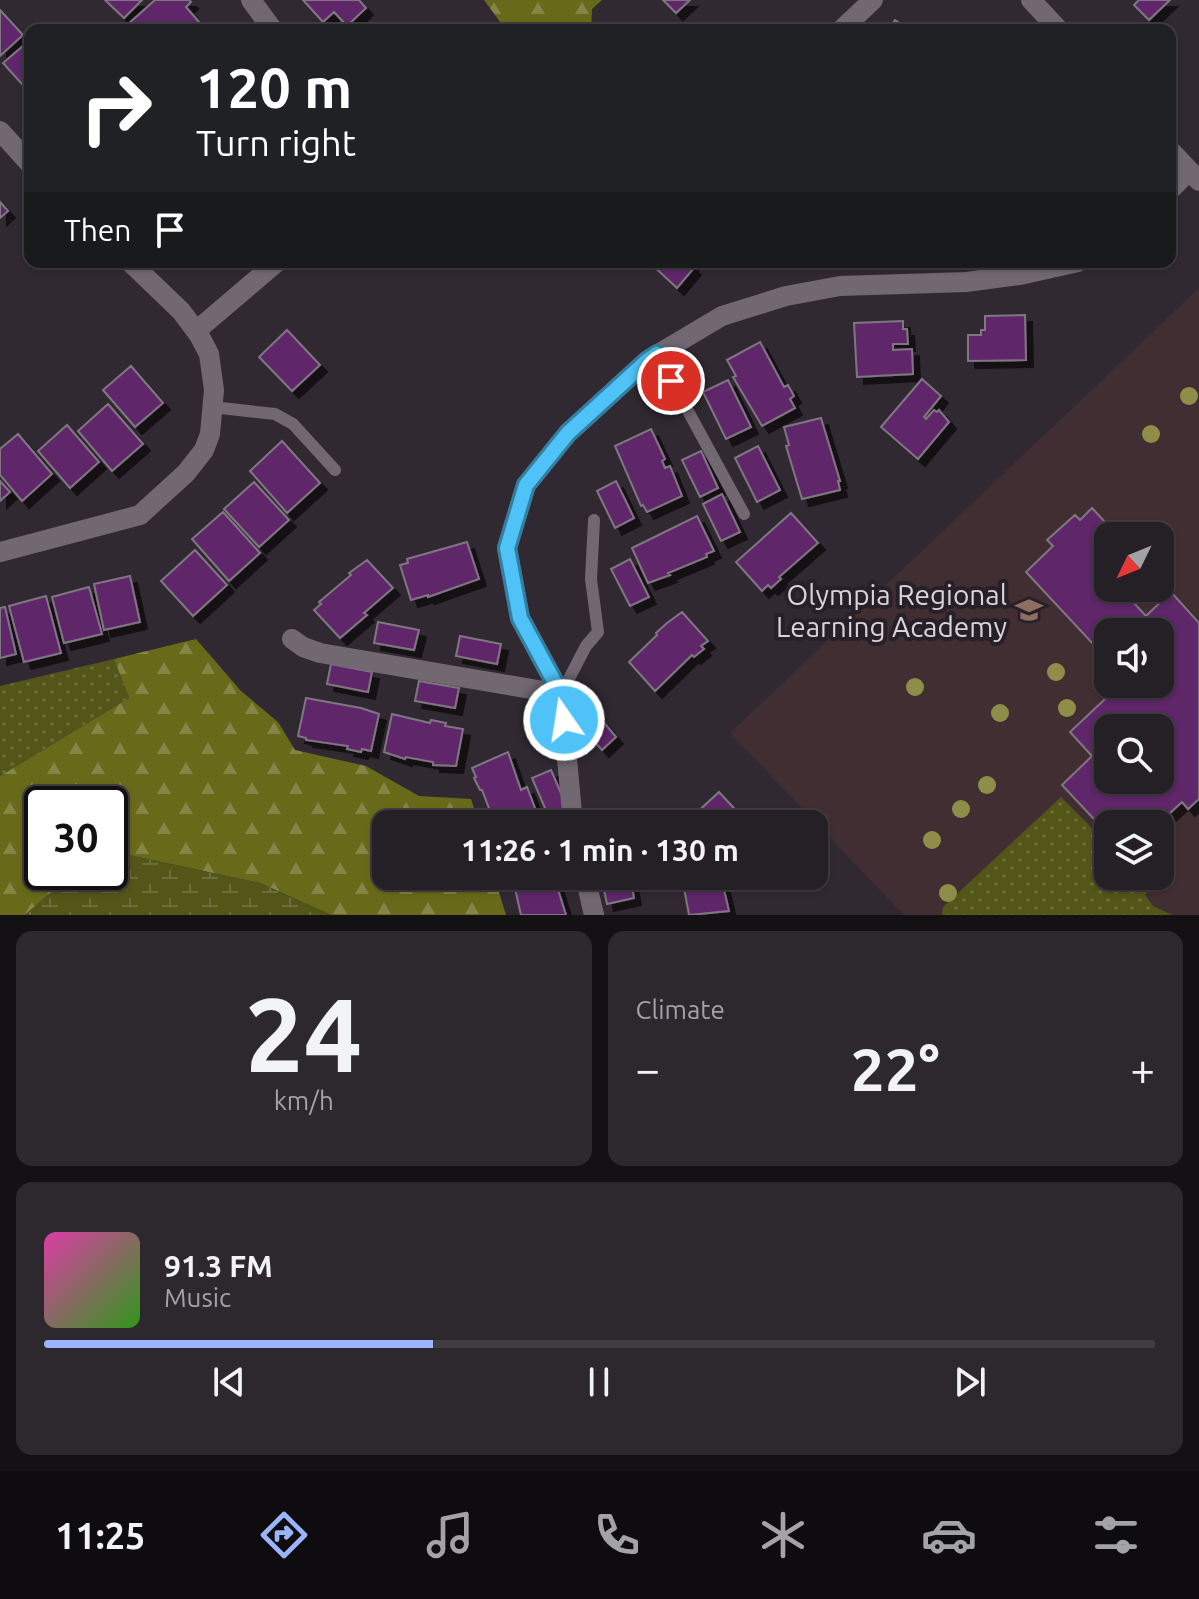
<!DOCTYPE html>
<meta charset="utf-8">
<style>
:root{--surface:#251f26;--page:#2d272e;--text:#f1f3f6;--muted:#a3a2a7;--line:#423d43;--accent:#9ab5fd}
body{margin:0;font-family:Ubuntu,sans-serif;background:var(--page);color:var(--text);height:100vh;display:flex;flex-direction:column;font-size:30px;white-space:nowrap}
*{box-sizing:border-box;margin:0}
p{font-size:26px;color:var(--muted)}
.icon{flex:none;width:44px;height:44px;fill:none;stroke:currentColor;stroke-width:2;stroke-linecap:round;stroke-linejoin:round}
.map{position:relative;height:915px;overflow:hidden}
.details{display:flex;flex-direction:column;gap:16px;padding:16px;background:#141115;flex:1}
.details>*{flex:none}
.top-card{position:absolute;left:24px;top:24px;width:1152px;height:244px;border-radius:16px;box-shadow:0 2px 6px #0004,0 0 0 2px var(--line);background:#202124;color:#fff;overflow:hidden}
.needle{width:52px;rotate:227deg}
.buttons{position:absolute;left:1094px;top:522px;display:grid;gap:16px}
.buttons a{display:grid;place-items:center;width:80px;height:80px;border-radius:16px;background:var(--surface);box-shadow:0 2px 6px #0004,0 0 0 2px var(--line);font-size:40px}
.speed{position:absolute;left:24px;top:786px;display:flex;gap:16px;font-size:40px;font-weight:700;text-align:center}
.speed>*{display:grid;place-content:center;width:104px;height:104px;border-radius:50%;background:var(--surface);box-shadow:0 2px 6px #0004,0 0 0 2px var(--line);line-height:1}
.speed .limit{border:4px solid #111;border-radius:12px;background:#fff;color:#111}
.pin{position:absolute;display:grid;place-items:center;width:68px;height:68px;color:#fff;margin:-34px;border:4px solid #fff;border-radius:50%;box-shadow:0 2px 8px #0007}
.me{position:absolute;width:88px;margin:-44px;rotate:347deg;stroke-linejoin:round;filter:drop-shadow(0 0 6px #0008)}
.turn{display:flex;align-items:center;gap:28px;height:168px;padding:0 40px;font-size:36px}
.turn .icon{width:104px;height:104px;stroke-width:2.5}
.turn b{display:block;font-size:56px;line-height:68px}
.then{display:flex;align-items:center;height:76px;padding:0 40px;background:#0003;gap:16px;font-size:30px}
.big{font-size:60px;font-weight:700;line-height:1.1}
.details .card{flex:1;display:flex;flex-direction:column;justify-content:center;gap:12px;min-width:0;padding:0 28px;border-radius:16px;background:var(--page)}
.details .dial{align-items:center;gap:0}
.dial b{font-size:104px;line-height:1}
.song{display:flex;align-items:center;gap:24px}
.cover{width:96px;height:96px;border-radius:12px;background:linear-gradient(135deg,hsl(320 70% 55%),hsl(110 70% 35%))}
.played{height:8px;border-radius:4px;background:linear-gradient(90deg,var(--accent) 35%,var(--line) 35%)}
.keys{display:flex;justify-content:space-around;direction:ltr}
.heat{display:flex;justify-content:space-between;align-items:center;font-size:44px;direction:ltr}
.details .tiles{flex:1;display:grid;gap:16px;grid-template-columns:1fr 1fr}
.card:last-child{grid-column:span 2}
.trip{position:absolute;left:372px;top:810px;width:456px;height:80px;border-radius:16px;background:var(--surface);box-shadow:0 2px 6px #0004,0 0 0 2px var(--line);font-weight:700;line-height:80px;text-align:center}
.menu{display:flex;height:128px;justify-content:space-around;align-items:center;background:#0f0c0f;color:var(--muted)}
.menu .icon{width:56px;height:56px}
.menu .selected{color:var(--accent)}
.menu b{font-size:36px;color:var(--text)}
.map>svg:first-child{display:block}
.commercial{fill:#412e33;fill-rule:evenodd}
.green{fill:url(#green-dots)}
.forest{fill:url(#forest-firs)}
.wetland{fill:url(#wetland-marsh)}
.building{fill:#5f276b;stroke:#7f7681;stroke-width:2;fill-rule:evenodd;filter:url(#shadow)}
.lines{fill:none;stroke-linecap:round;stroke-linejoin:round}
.lane{stroke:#716872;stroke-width:12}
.street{stroke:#716872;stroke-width:20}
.tree{fill:#8f8e48}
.route-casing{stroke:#337fa1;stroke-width:20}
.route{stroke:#4fc3f7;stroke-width:14}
.labels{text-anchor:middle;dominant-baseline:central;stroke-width:8;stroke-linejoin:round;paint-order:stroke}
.poi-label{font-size:28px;fill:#d8d4d9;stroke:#272028;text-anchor:end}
</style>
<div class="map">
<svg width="1199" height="915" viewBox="0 0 1199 915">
<defs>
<pattern id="green-dots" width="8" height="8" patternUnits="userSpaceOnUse" patternTransform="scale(2)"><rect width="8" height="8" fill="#535519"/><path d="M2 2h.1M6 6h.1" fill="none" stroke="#6b6d3a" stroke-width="1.8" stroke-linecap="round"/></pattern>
<pattern id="forest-firs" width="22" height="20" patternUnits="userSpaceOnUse" patternTransform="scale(2)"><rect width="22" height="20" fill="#686a1a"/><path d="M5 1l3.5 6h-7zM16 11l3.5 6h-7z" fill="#848546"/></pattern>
<pattern id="wetland-marsh" width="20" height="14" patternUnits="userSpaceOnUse" patternTransform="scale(2)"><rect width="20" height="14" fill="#535519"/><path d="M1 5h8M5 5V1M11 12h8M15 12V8" fill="none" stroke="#6b6d3a"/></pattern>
<filter id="shadow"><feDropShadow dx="7" dy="7" stdDeviation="0" flood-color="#0009"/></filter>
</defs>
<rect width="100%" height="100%" fill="#312932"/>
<path class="commercial" d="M 1199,288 L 1199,915 L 904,915 L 730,733 ZM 1108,536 L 1160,536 L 1160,588 L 1108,588 ZM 1108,632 L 1160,632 L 1160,684 L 1108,684 ZM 1108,728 L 1160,728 L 1160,780 L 1108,780 ZM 1108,824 L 1160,824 L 1160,876 L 1108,876 Z"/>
<path class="green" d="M 114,659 L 129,698 L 0,776 L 0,686 Z
M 1061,797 L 1108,844 L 1108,876 L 1143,876 L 1153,884 L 1145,895 L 1153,906 L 1172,915 L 942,915 L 943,907 Z"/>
<path class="forest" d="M 484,0 L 602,0 L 592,9 L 591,30 L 506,30 Z
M 196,639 L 241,691 L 278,722 L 295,750 L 366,766 L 419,796 L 471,799 L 479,824 L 386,824 L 386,876 L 494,876 L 506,915 L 331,915 L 260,883 L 110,851 L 110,804 L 42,804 L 42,872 L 75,872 L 25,915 L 0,915 L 0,776 L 129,698 L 114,659 Z"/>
<path class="wetland" d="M 110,851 L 260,883 L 331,915 L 25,915 L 75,872 L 110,872 Z"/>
<path class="building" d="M 105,0 L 142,0 L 124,18 Z
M 155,0 L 189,0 L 191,2 L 186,7 L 199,22 L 191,30 L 131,30 L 127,25 Z
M 303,0 L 359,0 L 366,8 L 347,26 L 334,12 L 323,22 Z
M 663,0 L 690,0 L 676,13 Z
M 1139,0 L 1170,0 L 1149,20 L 1134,5 Z
M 0,10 L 23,35 L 0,56 Z
M 895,20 L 910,30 L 888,30 Z
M 30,40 L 30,93 L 3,63 Z
M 0,202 L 8,211 L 0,218 Z
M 649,262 L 693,262 L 690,265 L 694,268 L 677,288 Z
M 1025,315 L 1026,360 L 968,361 L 968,335 L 981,335 L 981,330 L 985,330 L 985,316 Z
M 903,321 L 903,329 L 907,329 L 908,344 L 893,344 L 893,350 L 912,349 L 913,374 L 857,377 L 854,323 Z
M 287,330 L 320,365 L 292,391 L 259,357 Z
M 760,342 L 784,387 L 788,385 L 794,396 L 790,399 L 795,408 L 762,426 L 733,377 L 736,376 L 727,360 Z
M 131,366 L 163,403 L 135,427 L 103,390 Z
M 922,379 L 941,396 L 924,417 L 926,419 L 934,410 L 937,412 L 939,410 L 949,422 L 918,459 L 881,427 Z
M 728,380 L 751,427 L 726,439 L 703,392 Z
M 108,404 L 143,444 L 112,471 L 78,431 Z
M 821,418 L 840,481 L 838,481 L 840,490 L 802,499 L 786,446 L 789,445 L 784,427 Z
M 67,425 L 99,462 L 70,488 L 38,451 Z
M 651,429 L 665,459 L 662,461 L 665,468 L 670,466 L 682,496 L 647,512 L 643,505 L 641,506 L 615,446 Z
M 18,434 L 52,474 L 22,501 L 0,475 L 0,449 Z
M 282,441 L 320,483 L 287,513 L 250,471 Z
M 758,446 L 780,490 L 757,502 L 735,458 Z
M 701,451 L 718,488 L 700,497 L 682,460 Z
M 0,481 L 10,492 L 0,501 Z
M 616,481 L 634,518 L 615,528 L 597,491 Z
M 254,482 L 289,520 L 259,547 L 224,509 Z
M 722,494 L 740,532 L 721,541 L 703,504 Z
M 1092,508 L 1118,536 L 1108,536 L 1108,588 L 1120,588 L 1146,616 L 1171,592 L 1199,623 L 1199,799 L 1188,809 L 1182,802 L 1158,824 L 1108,824 L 1108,834 L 1062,785 L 1092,756 L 1070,732 L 1121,684 L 1160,684 L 1160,632 L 1108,632 L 1108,660 L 1026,572 L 1053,546 L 1047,540 L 1075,515 L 1080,520 ZM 1108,728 L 1160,728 L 1160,780 L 1108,780 Z
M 223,512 L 260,553 L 229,581 L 192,539 Z
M 791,513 L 818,543 L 779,577 L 781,579 L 771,588 L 768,585 L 762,591 L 736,562 Z
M 697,516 L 714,551 L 706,554 L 707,557 L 668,573 L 670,575 L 648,583 L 632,548 Z
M 467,542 L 479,579 L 428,597 L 428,595 L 411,600 L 400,565 L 408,563 L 407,559 Z
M 195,550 L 227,585 L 193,616 L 161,581 Z
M 630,559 L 649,597 L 630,606 L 611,569 Z
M 367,560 L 393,588 L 364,613 L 367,615 L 340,638 L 314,610 L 321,604 L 319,602 L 351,575 L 349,573 Z
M 130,576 L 140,622 L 104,630 L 94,584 Z
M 89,587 L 102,634 L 64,643 L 52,597 Z
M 46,596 L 61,653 L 24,662 L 9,606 Z
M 5,607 L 16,654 L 0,658 L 0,608 Z
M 682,612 L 708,641 L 701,646 L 704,649 L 694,657 L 692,655 L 655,691 L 629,662 L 657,635 L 656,633 L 667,623 Z
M 378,622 L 419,630 L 414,650 L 374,643 Z
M 460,636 L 501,644 L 497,664 L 456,656 Z
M 331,664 L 372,672 L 368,692 L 327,684 Z
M 419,681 L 459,688 L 455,708 L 415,701 Z
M 306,698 L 361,708 L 379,714 L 371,751 L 362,749 L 361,752 L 347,749 L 348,746 L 306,740 L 306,738 L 298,736 Z
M 392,714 L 430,723 L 431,720 L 446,723 L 445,726 L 463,729 L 456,766 L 433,765 L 433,762 L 406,757 L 405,759 L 384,752 Z
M 601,719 L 616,737 L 602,750 L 586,732 Z
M 508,752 L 521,790 L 527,787 L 539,819 L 528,824 L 495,824 L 482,790 L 480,790 L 474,778 L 476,777 L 472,768 Z
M 551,770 L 567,807 L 548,815 L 532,778 Z
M 719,792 L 744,819 L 739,824 L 689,824 L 694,820 L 692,817 Z
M 509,876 L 554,876 L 550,879 L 552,884 L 556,883 L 566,915 L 521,915 L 513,880 L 510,880 Z
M 601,876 L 630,876 L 634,898 L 607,904 Z
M 677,876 L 706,876 L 707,881 L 721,877 L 729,911 L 689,915 L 684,888 L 680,889 Z"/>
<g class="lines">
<path class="lane" d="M 657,354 L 744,514
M 212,407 L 275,414 L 293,424 L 335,470
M 561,694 L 586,646 L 598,632 L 591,579 L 594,520"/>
<path class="street" d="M 251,0 L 273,30
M 1031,0 L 1059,30
M 841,30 L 873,0
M 0,131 L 30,164
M 1170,150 L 1199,181
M 1170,190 L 1189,171
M 196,331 L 277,262
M 0,552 L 140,515 L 186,473 L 204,450 L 210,434 L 214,390 L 209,354 L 199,335 L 181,311 L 130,262
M 292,639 L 303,647 L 320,653 L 561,694
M 573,824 L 561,694 L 520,618 L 507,548 L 526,485 L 568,433 L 648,360 L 722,316 L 786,296 L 840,286 L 966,282 L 1020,275 L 1078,262
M 585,876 L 594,915"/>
</g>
<g class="tree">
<circle cx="1189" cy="396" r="9"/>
<circle cx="1151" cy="434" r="9"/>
<circle cx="1056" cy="672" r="9"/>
<circle cx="915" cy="687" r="9"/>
<circle cx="1067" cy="708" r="9"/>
<circle cx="1000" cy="713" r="9"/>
<circle cx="987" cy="785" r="9"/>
<circle cx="961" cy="809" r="9"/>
<circle cx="932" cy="840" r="9"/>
<circle cx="948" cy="893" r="9"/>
</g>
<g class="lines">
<g class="route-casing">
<path id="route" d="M 564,720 L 561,694 L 520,618 L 507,548 L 526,485 L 568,433 L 648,360 L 657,354 L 671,381"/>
</g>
<use href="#route" class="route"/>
</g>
<defs>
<g id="school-bare" transform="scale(2.16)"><path d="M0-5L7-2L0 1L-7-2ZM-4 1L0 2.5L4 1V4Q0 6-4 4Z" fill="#8d6e63" stroke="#272028" stroke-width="2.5" paint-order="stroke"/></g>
</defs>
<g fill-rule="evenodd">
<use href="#school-bare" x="1029" y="610"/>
</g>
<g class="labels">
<g class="poi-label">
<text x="1007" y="594">Olympia Regional<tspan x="1007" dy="32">Learning Academy</tspan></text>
</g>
</g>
</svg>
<div class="buttons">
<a><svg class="needle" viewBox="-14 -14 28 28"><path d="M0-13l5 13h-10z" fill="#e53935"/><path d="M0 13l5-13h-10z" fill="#a3a2a7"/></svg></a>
<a><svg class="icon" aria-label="sound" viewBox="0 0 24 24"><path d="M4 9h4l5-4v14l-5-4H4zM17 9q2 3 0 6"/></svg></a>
<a><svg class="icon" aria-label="search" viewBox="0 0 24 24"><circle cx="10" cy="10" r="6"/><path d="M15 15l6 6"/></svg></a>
<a><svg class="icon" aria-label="layers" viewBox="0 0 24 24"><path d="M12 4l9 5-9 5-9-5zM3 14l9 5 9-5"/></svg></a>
</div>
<div class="speed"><div class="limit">30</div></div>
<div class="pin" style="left:671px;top:381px;background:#d93025"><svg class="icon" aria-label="arrive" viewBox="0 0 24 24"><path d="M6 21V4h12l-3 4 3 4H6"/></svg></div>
<svg class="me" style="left:564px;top:720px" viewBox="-20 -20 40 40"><circle r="17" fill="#4fc3f7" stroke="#fff" stroke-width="3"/><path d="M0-11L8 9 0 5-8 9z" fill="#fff"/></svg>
<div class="trip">11:26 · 1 min · 130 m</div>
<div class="top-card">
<div class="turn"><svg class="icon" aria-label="right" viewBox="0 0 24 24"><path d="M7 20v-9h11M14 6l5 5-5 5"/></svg><div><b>120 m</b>Turn right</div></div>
<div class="then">Then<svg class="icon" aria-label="arrive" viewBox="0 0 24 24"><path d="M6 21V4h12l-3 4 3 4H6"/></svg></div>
</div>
</div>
<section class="details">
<div class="tiles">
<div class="card dial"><b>24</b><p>km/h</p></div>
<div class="card"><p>Climate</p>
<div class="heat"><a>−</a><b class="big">22°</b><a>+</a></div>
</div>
<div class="card">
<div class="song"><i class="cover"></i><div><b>91.3 FM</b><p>Music</p></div></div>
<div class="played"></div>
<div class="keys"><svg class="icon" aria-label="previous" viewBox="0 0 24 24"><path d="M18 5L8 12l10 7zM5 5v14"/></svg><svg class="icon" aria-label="pause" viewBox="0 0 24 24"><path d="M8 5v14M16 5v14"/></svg><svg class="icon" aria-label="next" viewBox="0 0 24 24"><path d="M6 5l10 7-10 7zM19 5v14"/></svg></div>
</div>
</div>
</section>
<nav class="menu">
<b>11:25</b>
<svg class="icon selected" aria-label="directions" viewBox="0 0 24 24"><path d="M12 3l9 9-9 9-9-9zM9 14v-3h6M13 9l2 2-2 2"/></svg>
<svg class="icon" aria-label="music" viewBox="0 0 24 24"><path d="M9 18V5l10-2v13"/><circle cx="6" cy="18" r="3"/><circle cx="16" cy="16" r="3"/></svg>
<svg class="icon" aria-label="phone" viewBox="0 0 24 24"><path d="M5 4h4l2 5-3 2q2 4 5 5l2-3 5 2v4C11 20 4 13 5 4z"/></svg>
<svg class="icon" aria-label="climate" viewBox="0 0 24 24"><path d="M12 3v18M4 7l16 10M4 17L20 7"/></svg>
<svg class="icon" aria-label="car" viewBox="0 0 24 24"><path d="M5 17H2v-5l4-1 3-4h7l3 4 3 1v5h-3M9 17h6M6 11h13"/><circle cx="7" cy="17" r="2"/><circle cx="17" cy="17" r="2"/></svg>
<svg class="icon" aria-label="filters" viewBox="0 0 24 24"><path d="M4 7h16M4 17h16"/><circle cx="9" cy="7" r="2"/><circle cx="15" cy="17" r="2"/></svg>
</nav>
